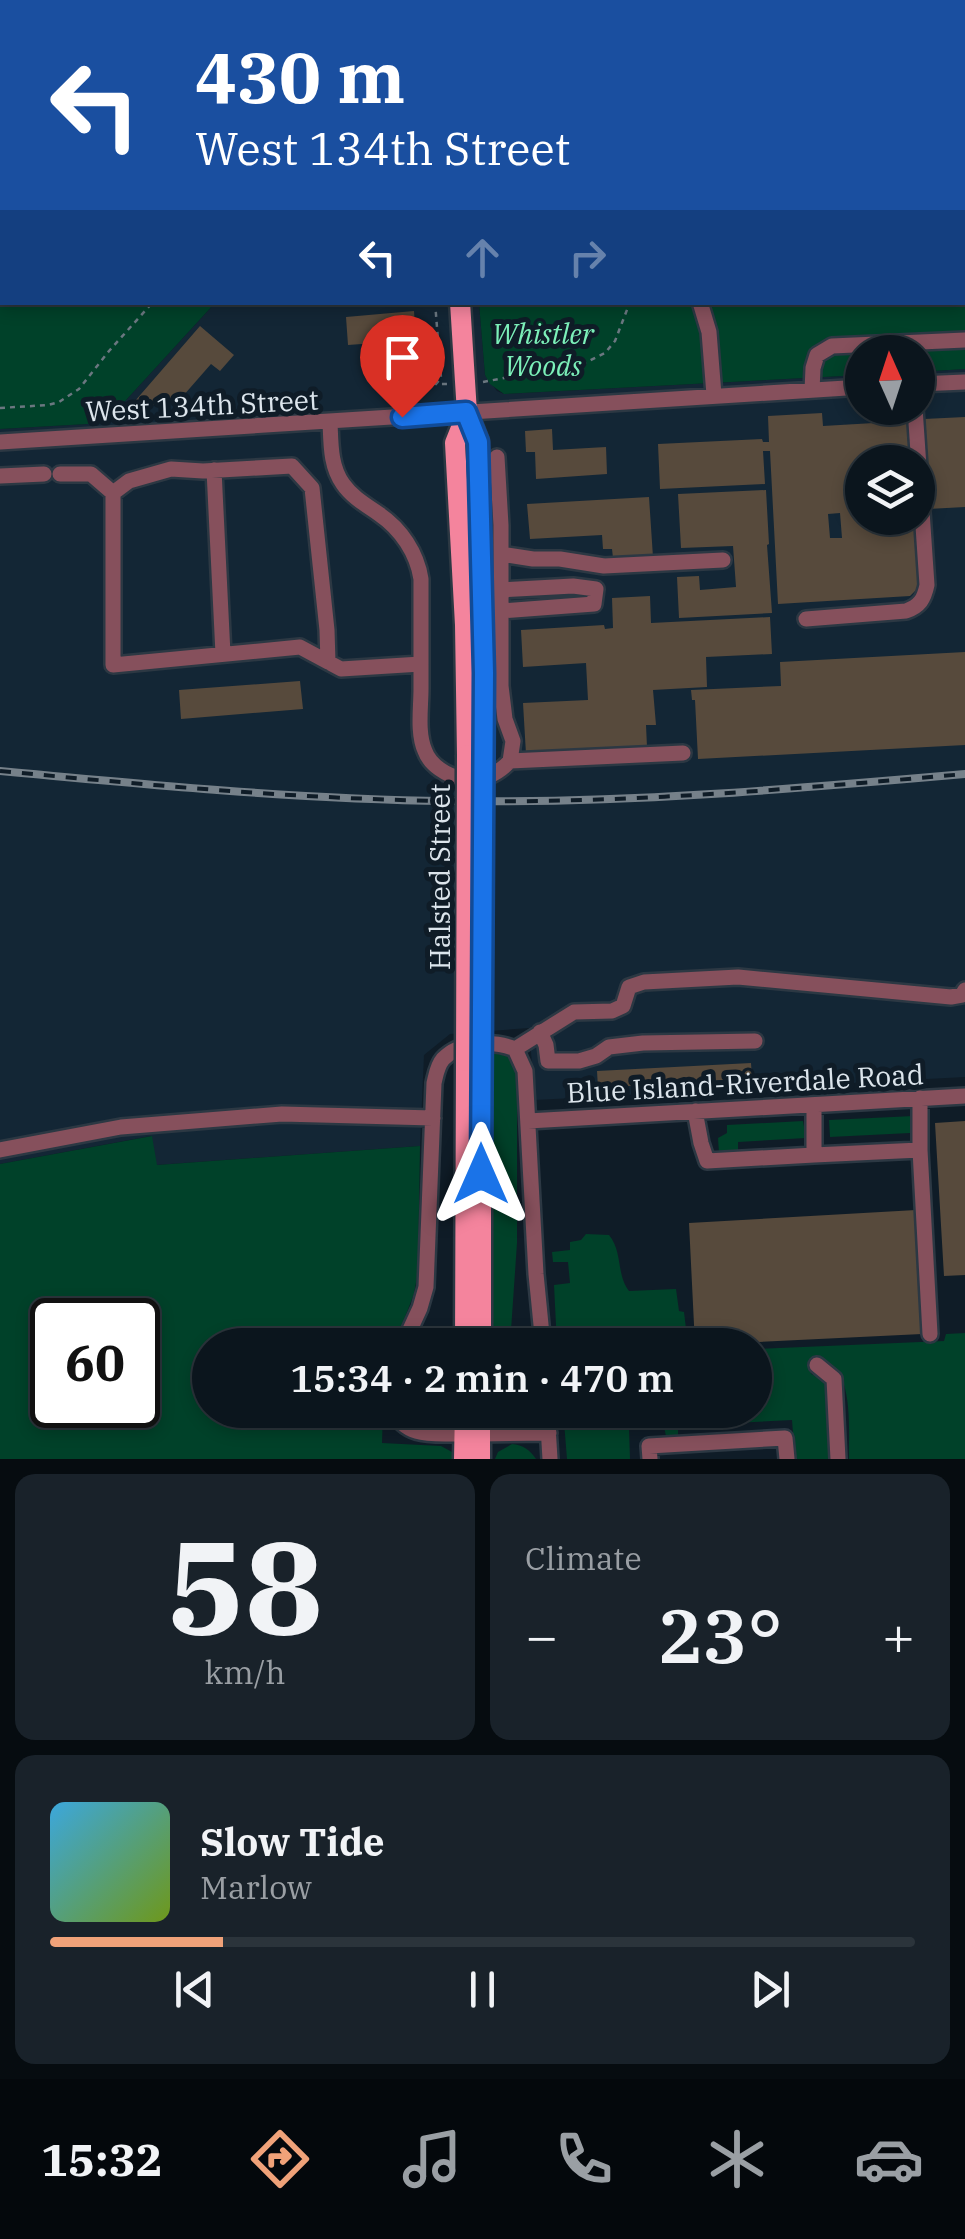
<!DOCTYPE html>
<meta charset="utf-8">
<style>
:root{--surface:#0b151d;--page:#19222a;--text:#f1f3f6;--muted:#9a9fa4;--line:#2b343b;--accent:#f0a279}
body{margin:0;font-family:"IBM Plex Serif",serif;background:var(--page);color:var(--text);height:100vh;display:flex;flex-direction:column;font-size:38px;white-space:nowrap}
*{box-sizing:border-box;margin:0}
p{font-size:32px;color:var(--muted)}
.icon{flex:none;width:55px;height:55px;fill:none;stroke:currentColor;stroke-width:2;stroke-linecap:round;stroke-linejoin:round}
.map{position:relative;height:1459px;overflow:hidden}
.details{display:flex;flex-direction:column;gap:15px;padding:15px;background:#060c10;flex:1}
.details>*{flex:none}
.hud{position:absolute;left:0px;top:0px;width:965px;height:305px;box-shadow:0 5px 15px #0003,0 0 0 2px var(--line);background:#1a4fa0;color:#fff;overflow:hidden}
.needle{width:65px;rotate:357deg}
.fabs{position:absolute;left:845px;top:335px;display:grid;gap:20px}
.fabs a{display:grid;place-items:center;width:90px;height:90px;border-radius:50%;background:var(--surface);box-shadow:0 5px 15px #0003,0 0 0 2px var(--line);font-size:50px}
.speed{position:absolute;left:30px;top:1298px;display:flex;gap:20px;font-size:50px;font-weight:700;text-align:center}
.speed>*{display:grid;place-content:center;width:130px;height:130px;border-radius:50%;background:var(--surface);box-shadow:0 5px 15px #0003,0 0 0 2px var(--line);line-height:1}
.speed .limit{border:5px solid #111;border-radius:15px;background:#fff;color:#111}
.pin{position:absolute;display:grid;place-items:center;width:85px;height:85px;color:#fff;margin:-102px -42px;border-radius:50% 50% 50% 0;rotate:-45deg;box-shadow:0 0 10px #0007}
.pin .icon{rotate:45deg}
.me{position:absolute;width:110px;margin:-55px;rotate:0deg;stroke-linejoin:round;filter:drop-shadow(0 0 8px #0008)}
.turn{display:flex;align-items:center;gap:35px;height:210px;padding:0 30px;font-size:45px}
.turn .icon{width:130px;height:130px;stroke-width:2.5}
.turn b{display:block;font-size:70px;line-height:85px}
.lanes{display:flex;align-items:center;height:95px;padding:0 30px;background:#0003;justify-content:center;gap:50px;direction:ltr}
.lanes .off{opacity:.35}
.big{font-size:75px;font-weight:600;line-height:1.1}
.details .tile{flex:1;display:flex;flex-direction:column;justify-content:center;gap:15px;min-width:0;padding:0 35px;border-radius:20px;background:var(--page)}
.details .dial{align-items:center;gap:0}
.dial b{font-size:130px;line-height:1}
.song{display:flex;align-items:center;gap:30px}
.cover{width:120px;height:120px;border-radius:15px;background:linear-gradient(135deg,hsl(200 70% 55%),hsl(80 70% 35%))}
.played{height:10px;border-radius:5px;background:linear-gradient(90deg,var(--accent) 20%,var(--line) 20%)}
.keys{display:flex;justify-content:space-around;direction:ltr}
.heat{display:flex;justify-content:space-between;align-items:center;font-size:55px;direction:ltr}
.details .tiles{flex:1;display:grid;gap:15px;grid-template-columns:1fr 1fr}
.tile:last-child{grid-column:span 2}
.trip{position:absolute;left:192px;top:1328px;width:580px;height:100px;border-radius:50px;background:var(--surface);box-shadow:0 5px 15px #0003,0 0 0 2px var(--line);font-weight:600;line-height:100px;text-align:center}
.menu{display:flex;height:160px;justify-content:space-around;align-items:center;background:#04080c;color:var(--muted)}
.menu .icon{width:70px;height:70px}
.menu .selected{color:var(--accent)}
.menu b{font-size:45px;color:var(--text)}
.map>svg:first-child{display:block}
.built{fill:#132635;fill-rule:evenodd}
.green{fill:#004129;fill-rule:evenodd}
.building{fill:#574a3c;fill-rule:evenodd}
.lines{fill:none;stroke-linecap:round;stroke-linejoin:round}
.minor-casing{stroke:#2c3843;stroke-width:20}
.major-casing{stroke:#2c3843;stroke-width:25}
.path{stroke:#6b7780;stroke-width:2.5;stroke-dasharray:5 5;stroke-linecap:butt}
.minor{stroke:#86505c;stroke-width:15}
.major{stroke:#f4849d;stroke-width:20}
.rail-casing{stroke:#76818a;stroke-width:8}
.rail{stroke:#0f1c27;stroke-width:4;stroke-dasharray:11;stroke-linecap:butt}
.major-bridge-casing{stroke:#2c3843;stroke-width:25;stroke-linecap:butt}
.major-bridge{stroke:#f4849d;stroke-width:20}
.route-casing{stroke:#114b97;stroke-width:25}
.route{stroke:#1a73e8;stroke-width:18}
.labels{text-anchor:middle;dominant-baseline:central;stroke-width:10;stroke-linejoin:round;paint-order:stroke}
.park-label{font-size:28px;font-style:italic;fill:#7cf0b9;stroke:#0f1c27}
.street-label{font-size:28px;fill:#dce5ec;stroke:#0f1c27}
</style>
<div class="map">
<svg width="965" height="1459" viewBox="0 0 965 1459">
<rect width="100%" height="100%" fill="#0f1c27"/>
<path class="built" d="M 215,303 L 479,303 L 485,375 L 497,391 L 504,394 L 862,375 L 862,408 L 918,408 L 918,372 L 965,369 L 965,1077 L 535,1100 L 529,1028 L 450,1034 L 424,1055 L 420,1146 L 156,1165 L 151,1136 L 0,1164 L 0,429 L 105,423 ZM 862,462 L 918,462 L 918,518 L 862,518 Z"/>
<path class="green" d="M 0,0 L 423,0 L 423,2 L 2,2 L 2,302 L 215,303 L 105,423 L 0,429 Z
M 456,0 L 965,0 L 965,369 L 918,372 L 918,352 L 862,352 L 862,375 L 504,394 L 490,384 L 485,375 L 479,303 L 962,302 L 962,2 L 456,2 Z
M 494,1052 C 507,1053 511,1059 517,1070 L 517,1243 L 510,1345 L 492,1345 Z
M 914,1116 L 910,1133 L 830,1137 L 829,1120 Z
M 803,1121 L 806,1138 L 738,1142 L 738,1153 L 719,1153 L 718,1138 L 727,1133 L 727,1125 Z
M 152,1136 L 157,1165 L 420,1146 L 418,1271 L 414,1294 L 394,1345 L 210,1345 L 210,1410 L 383,1410 L 382,1443 L 441,1446 L 452,1452 L 453,1459 L 0,1459 L 0,1164 ZM 52,1320 L 138,1320 L 138,1405 L 52,1405 Z
M 586,1234 L 609,1235 C 623,1252 616,1274 629,1291 L 676,1289 L 679,1311 L 684,1312 L 688,1345 L 557,1345 L 554,1285 L 570,1283 L 568,1262 L 553,1262 L 552,1252 L 570,1250 L 570,1242 L 581,1240 Z
M 965,1333 L 965,1459 L 849,1459 C 848,1430 857,1354 810,1360 L 811,1374 L 822,1378 L 826,1386 L 830,1459 L 795,1459 L 792,1420 L 678,1426 L 678,1436 L 666,1436 L 664,1427 L 629,1428 L 630,1459 L 567,1459 L 563,1410 L 755,1410 L 755,1349 L 944,1341 L 946,1334 Z
M 512,1444 C 523,1445 530,1450 536,1459 L 495,1459 L 498,1452 Z"/>
<path class="building" d="M 414,311 L 416,340 L 348,345 L 346,317 Z
M 200,326 L 234,355 L 220,371 L 211,364 L 176,404 L 169,398 L 166,403 L 142,407 L 135,401 Z
M 822,413 L 823,426 L 908,421 L 911,462 L 862,462 L 862,518 L 915,518 L 919,587 L 910,596 L 778,604 L 770,451 L 763,451 L 765,484 L 660,489 L 658,444 L 762,439 L 763,442 L 769,442 L 768,416 ZM 840,513 L 842,538 L 830,538 L 828,514 Z
M 965,417 L 965,507 L 928,509 L 924,419 Z
M 552,429 L 553,450 L 606,447 L 607,474 L 536,479 L 535,452 L 526,452 L 525,431 Z
M 766,490 L 769,544 L 767,545 L 772,613 L 679,618 L 677,577 L 699,576 L 700,590 L 736,587 L 733,546 L 681,548 L 678,494 Z
M 649,497 L 653,557 L 613,558 L 612,549 L 603,549 L 602,535 L 530,539 L 527,504 Z
M 650,596 L 651,623 L 770,617 L 772,654 L 706,657 L 707,687 L 653,690 L 656,725 L 646,725 L 647,747 L 526,754 L 523,703 L 588,700 L 586,663 L 523,667 L 521,630 L 604,625 L 605,629 L 613,628 L 612,598 Z
M 965,652 L 965,745 L 698,759 L 695,700 L 692,700 L 691,690 L 781,686 L 780,662 Z
M 300,681 L 303,709 L 181,719 L 179,690 Z
M 751,1063 L 752,1078 L 598,1088 L 597,1071 Z
M 965,1121 L 965,1275 L 944,1276 L 935,1123 Z
M 916,1210 L 922,1334 L 695,1345 L 689,1223 Z"/>
<g class="lines">
<g class="minor-casing">
<path id="minor" d="M 643,2 L 644,0
M 962,235 L 965,235
M 700,302 L 709,332 L 714,395
M 918,384 L 965,382
M 812,390 L 813,368 L 817,355 L 832,346 L 965,340
M 330,422 C 331,443 330,466 343,484 C 352,497 366,505 379,514 C 401,529 417,553 421,579 C 421,615 421,652 421,689 C 421,708 417,733 425,751 C 430,765 447,776 461,778 C 481,782 496,776 510,761
M 0,442 L 862,387
M 497,457 L 501,525 L 501,686 L 505,719 L 513,741 L 510,761
M 214,470 L 223,654
M 60,474 L 91,474 L 113,493
M 0,476 L 44,474
M 501,554 L 533,559 L 560,559 L 604,566 L 723,560
M 501,590 L 573,586 L 596,589 L 594,604 L 501,611
M 806,619 L 906,611 C 920,606 924,599 927,585 L 915,408
M 328,662 L 327,630 L 312,488 L 292,466 L 203,471 L 171,469 L 129,481 L 113,493 L 113,665 L 300,647 L 341,669 L 421,664
M 510,761 L 683,753
M 540,1032 L 546,1045 L 548,1061 L 579,1061 L 596,1056 L 609,1047 L 643,1043 L 755,1041
M 515,1049 L 574,1012 L 612,1011 L 623,1006 L 629,987 L 644,982 L 738,977 L 951,997 L 962,995 L 965,990
M 515,1049 L 525,1071 L 536,1274 L 543,1345
M 814,1105 L 814,1155 L 920,1150 L 920,1098
M 695,1111 L 701,1143 L 707,1161 L 814,1155
M 528,1121 L 965,1096
M 0,1150 L 121,1127 L 282,1114 L 433,1118
M 920,1150 L 930,1334
M 403,1345 L 420,1308 L 426,1287 L 434,1083 C 436,1075 437,1066 443,1059 C 460,1041 494,1040 515,1049
M 817,1365 L 834,1379 L 838,1459
M 393,1410 C 407,1440 436,1433 465,1434
M 547,1410 L 550,1459
M 480,1434 L 549,1433
M 650,1459 L 649,1446 L 785,1438 L 787,1459"/>
</g>
<g class="major-casing">
<path id="major" d="M 439,0 L 439,2
M 460,302 L 467,413 L 478,441 L 482,532 L 483,755
M 467,413 L 455,443 L 465,625 L 467,755
M 465,1345 L 466,1061
M 481,1345 L 481,1058
M 464,1459 L 465,1410
M 480,1459 L 480,1410"/>
</g>
<path class="path" d="M 416,0 L 416,2
M 0,252 L 2,250
M 0,290 L 2,291
M 435,302 L 441,378 L 436,384 L 450,384
M 483,382 L 587,362 L 605,353 L 615,341 L 630,302
M 0,408 L 48,405 L 59,402 L 79,389 L 109,351 L 153,302
M 528,1410 L 531,1410"/>
<use href="#minor" class="minor"/>
<use href="#major" class="major"/>
<g class="rail-casing">
<path id="rail" d="M 0,771 C 149,785 298,799 448,801 C 621,804 793,789 965,774"/>
</g>
<use href="#rail" class="rail"/>
<g class="major-bridge-casing">
<path id="major-bridge" d="M 481,1058 L 483,755
M 466,1061 L 467,755"/>
</g>
<use href="#major-bridge" class="major-bridge"/>
</g>
<g class="lines">
<g class="route-casing">
<path id="route" d="M 402,417 L 466,412 L 478,442 L 484,673 L 481,1174"/>
</g>
<use href="#route" class="route"/>
</g>
<g class="labels">
<g class="park-label">
<text x="543" y="333">Whistler<tspan x="543" dy="32">Woods</tspan></text>
</g>
<g class="street-label">
<text transform="translate(202 405) rotate(-3)">West 134th Street</text>
<text transform="translate(439 877) rotate(-90)">Halsted Street</text>
<text transform="translate(745 1083) rotate(-3)">Blue Island-Riverdale Road</text>
</g>
</g>
</svg>
<div class="fabs">
<a><svg class="needle" viewBox="-14 -14 28 28"><path d="M0-13l5 13h-10z" fill="#e53935"/><path d="M0 13l5-13h-10z" fill="#9a9fa4"/></svg></a>
<a><svg class="icon" aria-label="layers" viewBox="0 0 24 24"><path d="M12 4l9 5-9 5-9-5zM3 14l9 5 9-5"/></svg></a>
</div>
<div class="speed"><div class="limit">60</div></div>
<div class="pin" style="left:402px;top:417px;background:#d93025"><svg class="icon" aria-label="arrive" viewBox="0 0 24 24"><path d="M6 21V4h12l-3 4 3 4H6"/></svg></div>
<svg class="me" style="left:481px;top:1174px" viewBox="-20 -20 40 40"><path d="M0-17L14 15 0 8-14 15z" fill="#1a73e8" stroke="#fff" stroke-width="4"/></svg>
<div class="trip">15:34 · 2 min · 470 m</div>
<div class="hud">
<div class="turn"><svg class="icon" aria-label="left" viewBox="0 0 24 24"><path d="M17 20v-9H6M10 6l-5 5 5 5"/></svg><div><b>430 m</b>West 134th Street</div></div>
<div class="lanes"><svg class="icon" aria-label="left" viewBox="0 0 24 24"><path d="M17 20v-9H6M10 6l-5 5 5 5"/></svg><svg class="icon off" aria-label="ahead" viewBox="0 0 24 24"><path d="M12 20V5M6 11l6-6 6 6"/></svg><svg class="icon off" aria-label="right" viewBox="0 0 24 24"><path d="M7 20v-9h11M14 6l5 5-5 5"/></svg></div>
</div>
</div>
<section class="details">
<div class="tiles">
<div class="tile dial"><b>58</b><p>km/h</p></div>
<div class="tile"><p>Climate</p>
<div class="heat"><a>−</a><b class="big">23°</b><a>+</a></div>
</div>
<div class="tile">
<div class="song"><i class="cover"></i><div><b>Slow Tide</b><p>Marlow</p></div></div>
<div class="played"></div>
<div class="keys"><svg class="icon" aria-label="previous" viewBox="0 0 24 24"><path d="M18 5L8 12l10 7zM5 5v14"/></svg><svg class="icon" aria-label="pause" viewBox="0 0 24 24"><path d="M8 5v14M16 5v14"/></svg><svg class="icon" aria-label="next" viewBox="0 0 24 24"><path d="M6 5l10 7-10 7zM19 5v14"/></svg></div>
</div>
</div>
</section>
<nav class="menu">
<b>15:32</b>
<svg class="icon selected" aria-label="directions" viewBox="0 0 24 24"><path d="M12 3l9 9-9 9-9-9zM9 14v-3h6M13 9l2 2-2 2"/></svg>
<svg class="icon" aria-label="music" viewBox="0 0 24 24"><path d="M9 18V5l10-2v13"/><circle cx="6" cy="18" r="3"/><circle cx="16" cy="16" r="3"/></svg>
<svg class="icon" aria-label="phone" viewBox="0 0 24 24"><path d="M5 4h4l2 5-3 2q2 4 5 5l2-3 5 2v4C11 20 4 13 5 4z"/></svg>
<svg class="icon" aria-label="climate" viewBox="0 0 24 24"><path d="M12 3v18M4 7l16 10M4 17L20 7"/></svg>
<svg class="icon" aria-label="car" viewBox="0 0 24 24"><path d="M5 17H2v-5l4-1 3-4h7l3 4 3 1v5h-3M9 17h6M6 11h13"/><circle cx="7" cy="17" r="2"/><circle cx="17" cy="17" r="2"/></svg>
</nav>
